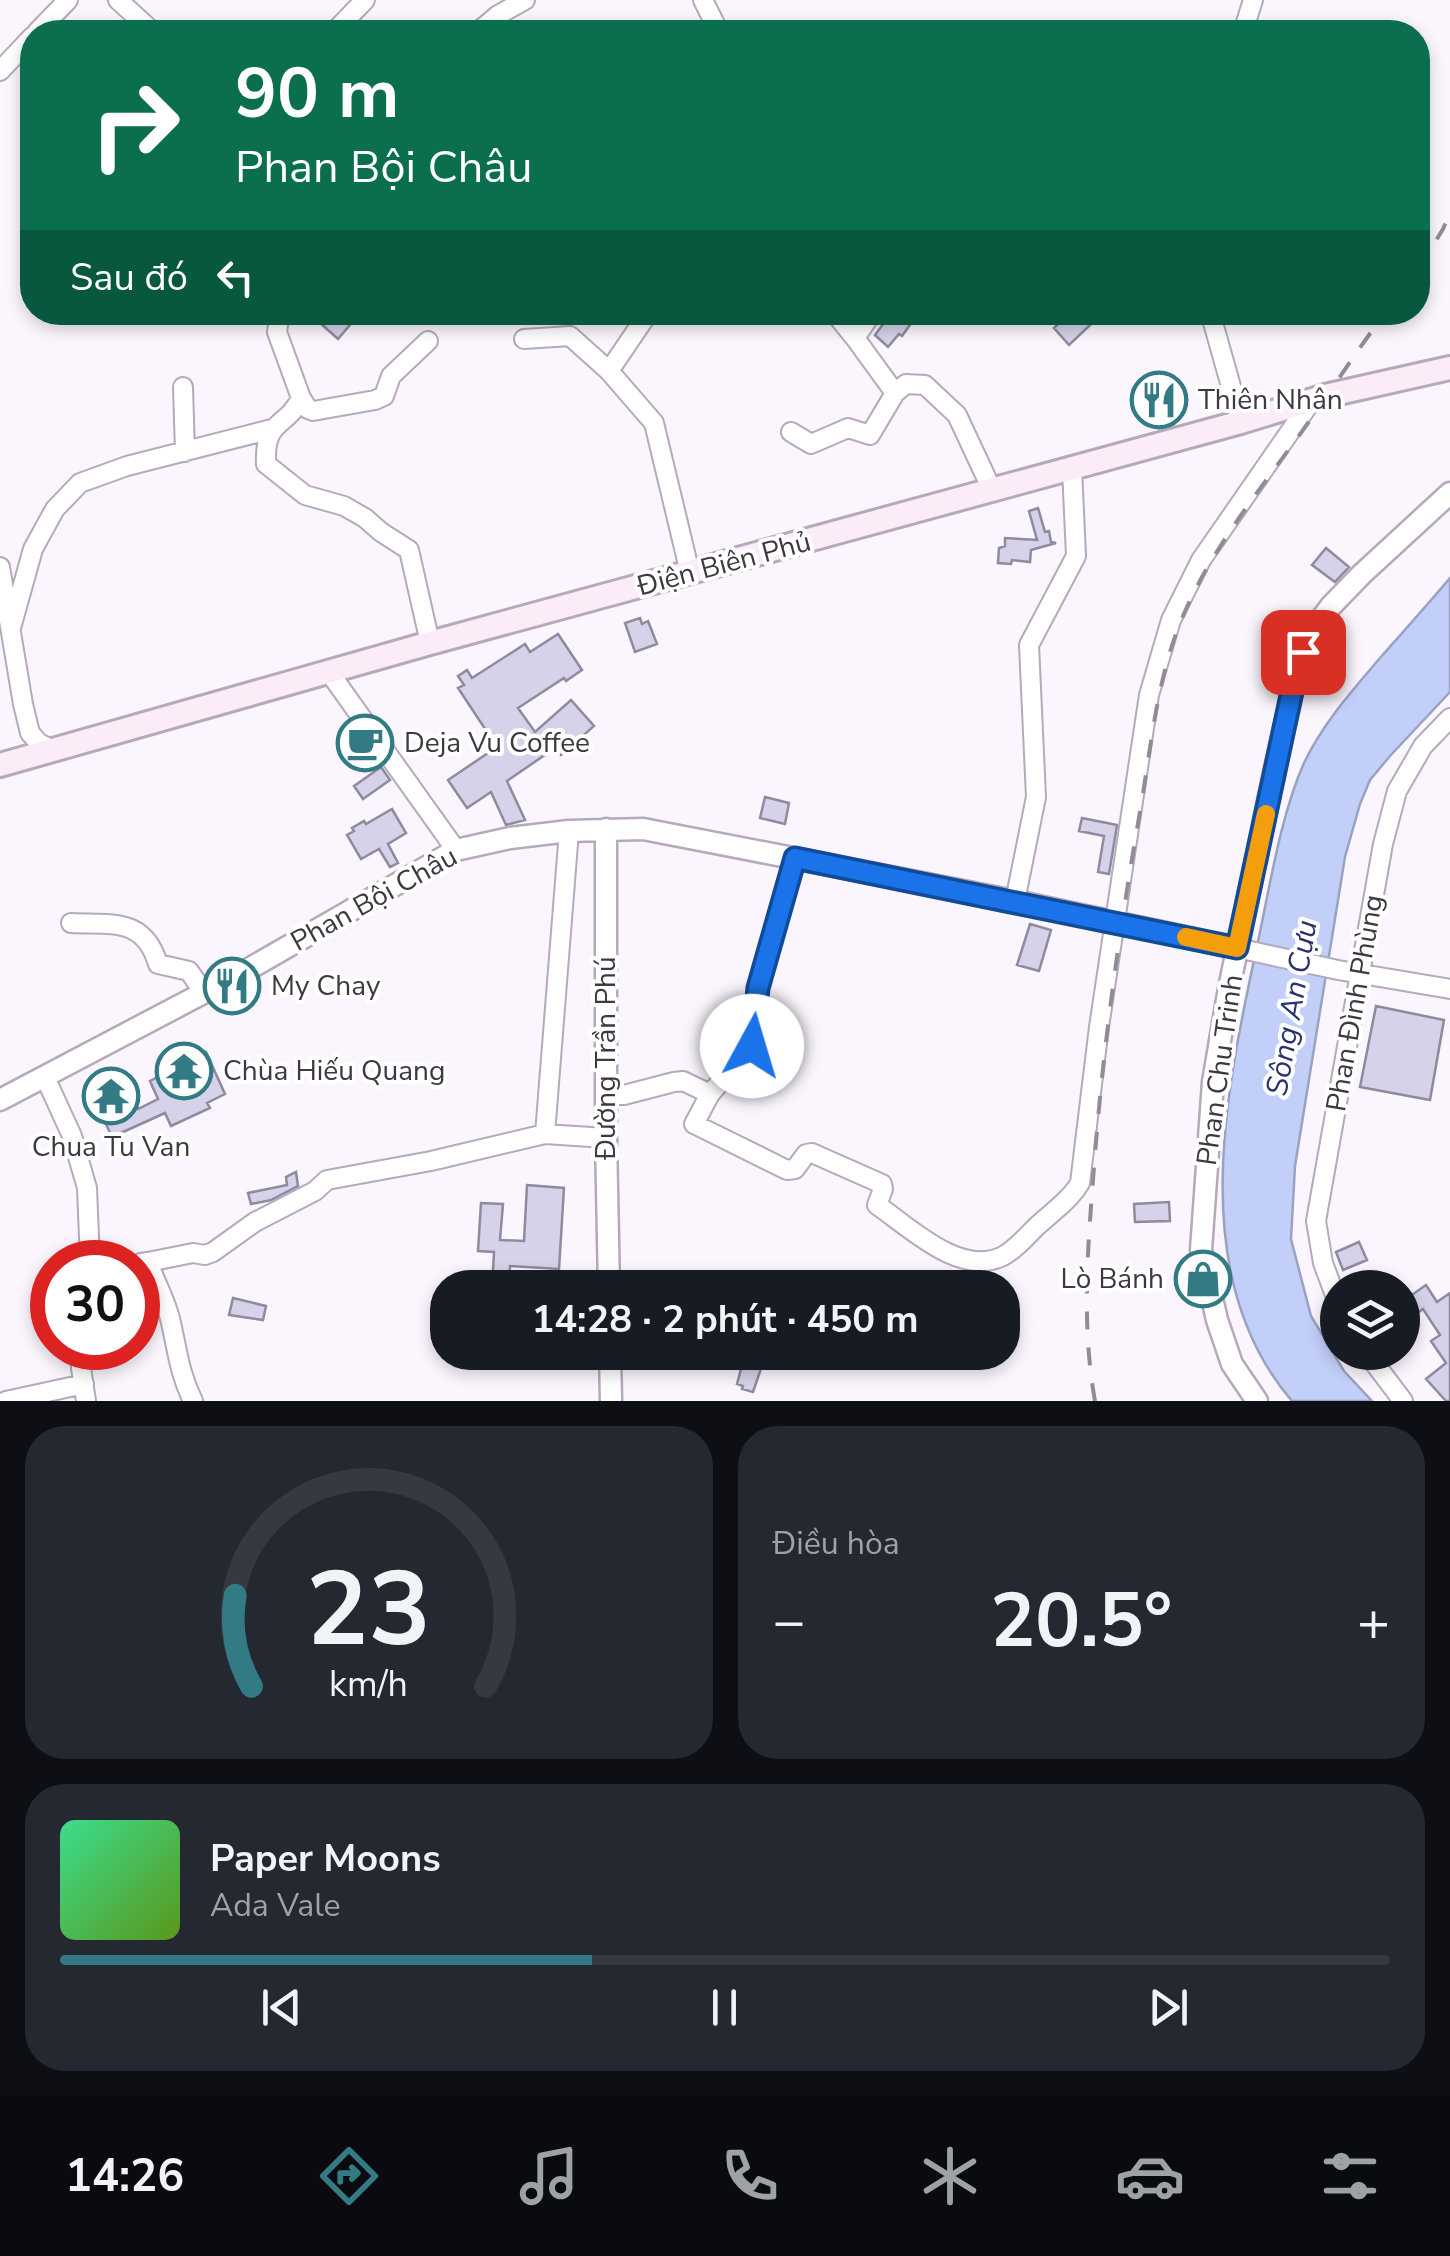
<!DOCTYPE html>
<html lang="vi">
<meta charset="utf-8">
<style>
:root{--surface:#171b24;--page:#242831;--text:#f1f3f6;--muted:#9ea1a6;--line:#363941;--accent:#337b84}
body{margin:0;font-family:"Nunito Sans",sans-serif;background:var(--page);color:var(--text);height:100vh;display:flex;flex-direction:column;font-size:38px;white-space:nowrap}
*{box-sizing:border-box;margin:0}
p{font-size:32px;color:var(--muted)}
.icon{flex:none;width:55px;height:55px;fill:none;stroke:currentColor;stroke-width:2;stroke-linecap:round;stroke-linejoin:round}
.map{position:relative;height:1401px;overflow:hidden}
.sheet{display:flex;flex-direction:column;gap:25px;padding:25px;background:#0d0f14;flex:1}
.sheet>*{flex:none}
.guide{position:absolute;left:20px;top:20px;width:1410px;height:305px;border-radius:40px;box-shadow:0 5px 15px #0003;background:#0b6e4f;color:#fff;overflow:hidden}
.controls{position:absolute;left:1320px;top:1270px;display:grid;gap:20px}
.controls a{display:grid;place-items:center;width:100px;height:100px;border-radius:50%;background:var(--surface);box-shadow:0 5px 15px #0003;font-size:50px}
.speed{position:absolute;left:30px;top:1240px;display:flex;gap:20px;font-size:50px;font-weight:700;text-align:center}
.speed>*{display:grid;place-content:center;width:130px;height:130px;border-radius:50%;background:var(--surface);box-shadow:0 5px 15px #0003;line-height:1}
.speed .limit{border:15px solid #d22;background:#fff;color:#111}
.pin{position:absolute;display:grid;place-items:center;width:85px;height:85px;color:#fff;margin:-42px;border-radius:20px;box-shadow:0 5px 15px #0006}
.me{position:absolute;width:110px;margin:-55px;rotate:6deg;stroke-linejoin:round;filter:drop-shadow(0 0 8px #0008)}
.turn{display:flex;align-items:center;gap:35px;height:210px;padding:0 50px;font-size:45px}
.turn .icon{width:130px;height:130px;stroke-width:2.5}
.turn b{display:block;font-size:70px;line-height:85px}
.then{display:flex;align-items:center;height:95px;padding:0 50px;background:#0003;gap:20px;font-size:38px}
.big{font-size:75px;font-weight:700;line-height:1.1}
.sheet .widget{flex:1;display:flex;flex-direction:column;justify-content:center;gap:15px;min-width:0;padding:0 35px;border-radius:40px;background:var(--page)}
.sheet .dial{align-items:center;gap:0}
.dial svg{height:260px;overflow:visible;fill:none;stroke:var(--line);stroke-width:7;stroke-linecap:round;text-anchor:middle}
.dial text{fill:var(--text);stroke:none}
.song{display:flex;align-items:center;gap:30px}
.cover{width:120px;height:120px;border-radius:15px;background:linear-gradient(135deg,hsl(150 70% 55%),hsl(90 70% 35%))}
.played{height:10px;border-radius:5px;background:linear-gradient(90deg,var(--accent) 40%,var(--line) 40%)}
.keys{display:flex;justify-content:space-around;direction:ltr}
.heat{display:flex;justify-content:space-between;align-items:center;font-size:55px;direction:ltr}
.sheet .tiles{flex:1;display:grid;gap:25px;grid-template-columns:1fr 1fr}
.widget:last-child{grid-column:span 2}
.trip{position:absolute;left:430px;top:1270px;width:590px;height:100px;border-radius:40px;background:var(--surface);box-shadow:0 5px 15px #0003;font-weight:700;line-height:100px;text-align:center}
.tabs{display:flex;height:160px;justify-content:space-around;align-items:center;background:#090b0e;color:var(--muted)}
.tabs .icon{width:70px;height:70px}
.tabs .active{color:var(--accent)}
.tabs b{font-size:45px;color:var(--text)}
.map>svg:first-child{display:block}
.water{fill:#c2cff9;stroke:#9aa2c2;stroke-width:2.5}
.building{fill:#d6d2e9;stroke:#8e8a9f;stroke-width:2.5}
.lines{fill:none;stroke-linecap:round;stroke-linejoin:round}
.minor-casing{stroke:#b6a9bc;stroke-width:22}
.tertiary-casing{stroke:#b6a9bc;stroke-width:25}
.secondary-casing{stroke:#b6a9bc;stroke-width:28}
.minor{stroke:#fff;stroke-width:18}
.tertiary{stroke:#fff;stroke-width:20}
.secondary{stroke:#fcecf7;stroke-width:22}
.rail{stroke:#918b93;stroke-width:4;stroke-dasharray:18 18;stroke-linecap:butt}
.route-casing{stroke:#114b97;stroke-width:25}
.route{stroke:#1a73e8;stroke-width:18}
.slow{stroke:#f59e0b;stroke-width:18}
.labels{text-anchor:middle;dominant-baseline:central;stroke-width:8;stroke-linejoin:round;paint-order:stroke}
.poi-label{font-size:28px;fill:#3e3840;stroke:#fff;text-anchor:start}
.street-label{font-size:28px;fill:#3e3840;stroke:#fff}
.water-label{font-size:30px;font-style:italic;fill:#27326f;stroke:#fff}
</style>
<div class="map">
<svg width="1450" height="1401" viewBox="0 0 1450 1401">
<rect width="100%" height="100%" fill="#fbf6fe"/>
<path class="water" d="M 1450,578 L 1450,692 L 1390,756 L 1370,780 L 1360,804 L 1345,857 L 1295,1166 L 1291,1239 L 1311,1316 L 1344,1371 L 1372,1401 L 1292,1401 C 1182,1273 1228,1082 1260,932 C 1271,879 1282,812 1304,763 C 1323,723 1352,691 1380,658 C 1403,632 1427,605 1450,578 Z"/>
<path class="building" d="M 327,312 L 361,312 L 338,339 L 319,322 Z
M 892,312 L 899,312 L 912,322 L 902,336 L 899,334 L 888,347 L 875,335 Z
M 1070,312 L 1104,312 L 1069,345 L 1054,328 Z
M 1038,508 L 1045,532 L 1049,531 L 1051,542 L 1056,543 L 1031,550 L 1030,562 L 1012,560 L 1011,564 L 998,563 L 999,548 L 1005,546 L 1005,538 L 1037,540 L 1029,511 Z
M 1326,548 L 1349,567 L 1335,582 L 1312,565 Z
M 640,618 L 642,624 L 648,621 L 657,644 L 635,652 L 625,623 Z
M 558,634 L 582,670 L 566,681 L 564,678 L 518,708 L 535,732 L 571,700 L 594,726 L 561,755 L 555,748 L 507,781 L 525,820 L 506,825 L 491,792 L 467,808 L 448,780 L 497,747 L 458,688 L 464,685 L 458,676 L 467,670 L 472,678 L 525,644 L 530,652 Z
M 381,767 L 390,780 L 363,799 L 354,786 Z
M 765,797 L 789,803 L 785,824 L 760,818 Z
M 392,809 L 406,833 L 388,844 L 398,863 L 390,867 L 379,849 L 361,859 L 347,835 L 354,831 L 352,828 L 364,821 L 366,824 Z
M 1082,818 L 1117,825 L 1109,874 L 1098,872 L 1104,836 L 1079,831 Z
M 1030,924 L 1051,930 L 1039,971 L 1017,965 Z
M 1376,1006 L 1444,1020 L 1430,1100 L 1360,1087 Z
M 206,1052 L 225,1094 L 207,1103 L 210,1108 L 171,1126 L 165,1113 L 112,1137 L 106,1124 L 111,1121 L 108,1112 L 134,1100 L 138,1109 L 158,1099 L 150,1081 Z
M 296,1172 L 298,1186 L 271,1200 L 251,1204 L 248,1193 L 287,1185 L 286,1177 Z
M 527,1185 L 564,1188 L 559,1269 L 510,1266 L 509,1288 L 492,1288 L 494,1252 L 478,1251 L 481,1203 L 503,1204 L 500,1240 L 524,1241 Z
M 1169,1202 L 1170,1221 L 1135,1222 L 1134,1204 Z
M 1359,1242 L 1367,1260 L 1343,1270 L 1336,1252 Z
M 585,1272 L 585,1288 L 551,1288 L 550,1273 Z
M 1426,1285 L 1437,1302 L 1450,1293 L 1450,1401 L 1446,1401 L 1426,1379 L 1446,1363 L 1431,1341 L 1440,1335 L 1423,1309 L 1419,1312 L 1409,1297 Z
M 233,1298 L 266,1306 L 263,1320 L 229,1315 Z
M 747,1355 L 753,1355 L 764,1360 L 753,1392 L 742,1389 L 743,1386 L 737,1384 L 744,1358 Z"/>
<g class="lines">
<g class="minor-casing">
<path id="minor" d="M 118,0 L 153,32
M 703,0 L 719,32
M 37,32 L 68,0
M 334,32 L 365,0
M 478,32 L 498,15 L 525,0
M 1243,32 L 1253,0
M 0,71 L 32,37
M 280,312 L 277,332 L 301,398 C 286,429 264,418 266,464 L 305,495 L 344,506 L 365,518 L 381,532 L 409,550 L 430,643
M 834,312 L 855,338
M 869,312 L 870,316 L 855,338 L 895,393 L 906,384 L 925,385 L 957,415 L 992,490
M 1210,312 L 1241,422
M 524,339 L 570,336 L 609,371 L 654,423 L 690,573
M 609,371 L 649,312
M 183,387 L 185,452
M 301,398 L 308,409 L 313,411 L 375,400 L 384,396 L 391,376 L 428,341
M 791,432 L 811,444 L 848,428 L 870,435 L 895,393
M 0,567 L 23,704 L 30,733 L 39,743 L 53,750
M 11,628 L 33,549 L 55,509 L 80,483 L 127,466 L 272,429
M 329,672 L 456,850
M 569,831 L 545,1134 L 606,1138
M 795,858 L 758,988 L 752,1046 L 710,1094 L 694,1124 L 787,1170 L 795,1169 L 806,1154 L 812,1153 L 882,1184 L 883,1189 L 877,1205 C 909,1227 959,1276 1001,1257 C 1014,1251 1026,1237 1036,1227 C 1051,1213 1070,1200 1080,1183 L 1099,1027 L 1149,695 L 1171,620 L 1201,560 L 1312,400
M 1015,901 L 1036,797 L 1029,645 L 1076,556 L 1072,468
M 71,923 C 112,925 144,917 158,964 L 189,971 L 204,993
M 1237,948 L 1338,970 L 1450,989
M 45,1077 L 72,1136 L 87,1188 L 90,1262
M 606,1095 L 624,1095 L 674,1082 L 683,1081 L 710,1094
M 148,1262 L 193,1253 L 205,1255 L 213,1252 L 255,1222 L 315,1191 L 327,1180 L 431,1161 L 545,1134
M 141,1263 L 148,1262 C 155,1282 167,1302 171,1323 C 178,1353 179,1372 193,1401
M 1338,1303 L 1323,1263 L 1316,1221 L 1383,844 L 1397,791 L 1423,746 L 1450,718
M 81,1348 L 81,1368 L 86,1401
M 1366,1352 L 1403,1401
M 6,1401 L 84,1384"/>
</g>
<g class="tertiary-casing">
<path id="tertiary" d="M 606,829 L 606,1138 L 609,1288
M 0,1100 L 247,970 L 456,850 L 510,838 L 569,831 L 643,829 L 1015,901 L 1237,948
M 610,1352 L 611,1401
M 1257,1401 L 1232,1364 L 1217,1320 L 1201,1250 L 1213,1082 L 1229,988 L 1275,768 L 1299,663 L 1312,631 L 1331,606 L 1362,574 L 1450,493"/>
</g>
<g class="secondary-casing">
<path id="secondary" d="M 0,765 L 430,643 L 1241,422 L 1325,396 L 1450,368"/>
</g>
<use href="#minor" class="minor"/>
<use href="#tertiary" class="tertiary"/>
<use href="#secondary" class="secondary"/>
<path class="rail" d="M 1418,270 L 1443,229 L 1450,213
M 1095,1401 C 1081,1323 1088,1245 1094,1167 C 1103,1046 1120,926 1141,806 C 1152,740 1158,669 1187,607 C 1216,543 1262,487 1303,430 C 1331,391 1357,350 1386,312"/>
</g>
<g class="lines">
<g class="route-casing">
<path id="route" d="M 752,1046 L 758,988 L 795,858 L 1237,948 L 1298,663 L 1303,652"/>
</g>
<use href="#route" class="route"/>
<path class="slow" d="M 1186,937 L 1237,948 L 1266,814"/>
</g>
<defs>
<g id="restaurant-ring" transform="scale(2.875)"><circle r="9.5" fill="#fff" stroke="#337b84" stroke-width="1.5"/><path d="M-5-6h1v4h1v-4h1v4h1v-4h1v5L-1.5 .5V6h-2V.5L-5-1ZM5-6V6H3V1.5H1.5Q1.5-4 5-6Z" fill="#337b84"/></g>
<g id="cafe-ring" transform="scale(2.875)"><circle r="9.5" fill="#fff" stroke="#337b84" stroke-width="1.5"/><path d="M-5.5-4.5H6V0H3Q3 3.5 0 3.5H-2.5Q-5.5 3.5-5.5 0ZM3-3.2v2h1.7v-2ZM-6 4.5H4V6H-6Z" fill="#337b84"/></g>
<g id="temple-ring" transform="scale(2.875)"><circle r="9.5" fill="#fff" stroke="#337b84" stroke-width="1.5"/><path d="M0-6L5-2H3V0L6.5 2.5H4V6H1.5V3h-3V6H-4V2.5H-6.5L-3 0V-2H-5Z" fill="#337b84"/></g>
<g id="shop-ring" transform="scale(2.875)"><circle r="9.5" fill="#fff" stroke="#337b84" stroke-width="1.5"/><path d="M-5-2.5h2.3a2.7 3.5 0 0 1 5.4 0H5L5.5 6h-11ZM-1.5-2.5h3a1.5 2.3 0 0 0-3 0Z" fill="#337b84"/></g>
</defs>
<g fill-rule="evenodd">
<use href="#restaurant-ring" x="1159" y="400"/>
<use href="#cafe-ring" x="365" y="743"/>
<use href="#restaurant-ring" x="232" y="986"/>
<use href="#temple-ring" x="184" y="1071"/>
<use href="#temple-ring" x="111" y="1096"/>
<use href="#shop-ring" x="1203" y="1279"/>
</g>
<g class="labels">
<g class="poi-label">
<text x="1198" y="400">Thiên Nhân</text>
<text x="404" y="743">Deja Vu Coffee</text>
<text x="271" y="986">My Chay</text>
<text x="223" y="1071">Chùa Hiếu Quang</text>
<text x="111" y="1147" text-anchor="middle">Chua Tu Van</text>
<text x="1164" y="1279" text-anchor="end">Lò Bánh</text>
</g>
<g class="street-label">
<text transform="translate(724 564) rotate(-15)">Điện Biên Phủ</text>
<text transform="translate(374 899) rotate(-29)">Phan Bội Châu</text>
<text transform="translate(1355 1003) rotate(-80)">Phan Đình Phùng</text>
<text transform="translate(606 1058) rotate(-90)">Đường Trần Phú</text>
<text transform="translate(1220 1070) rotate(-82)">Phan Chu Trinh</text>
</g>
<g class="water-label">
<text transform="translate(1292 1008) rotate(-80)">Sông An Cựu</text>
</g>
</g>
</svg>
<div class="controls">
<a><svg class="icon" aria-label="layers" viewBox="0 0 24 24"><path d="M12 4l9 5-9 5-9-5zM3 14l9 5 9-5"/></svg></a>
</div>
<div class="speed"><div class="limit">30</div></div>
<div class="pin" style="left:1303px;top:652px;background:#d93025"><svg class="icon" aria-label="arrive" viewBox="0 0 24 24"><path d="M6 21V4h12l-3 4 3 4H6"/></svg></div>
<svg class="me" style="left:752px;top:1046px" viewBox="-20 -20 40 40"><circle r="19" fill="#fff"/><path d="M0-13L10 11 0 6-10 11z" fill="#1a73e8"/></svg>
<div class="trip">14:28 · 2 phút · 450 m</div>
<div class="guide">
<div class="turn"><svg class="icon" aria-label="right" viewBox="0 0 24 24"><path d="M7 20v-9h11M14 6l5 5-5 5"/></svg><div><b>90 m</b>Phan Bội Châu</div></div>
<div class="then">Sau đó<svg class="icon" aria-label="left" viewBox="0 0 24 24"><path d="M17 20v-9H6M10 6l-5 5 5 5"/></svg></div>
</div>
</div>
<section class="sheet">
<div class="tiles">
<div class="widget dial"><svg viewBox="0 0 100 80">
<path d="M14 69A42 42 0 1 1 86 69"/>
<path d="M14 69A42 42 0 0 1 9 41" stroke="#337b84"/>
<text x="50" y="56" font-size="32" font-weight="700">23</text>
<text x="50" y="72" font-size="11">km/h</text>
</svg></div>
<div class="widget"><p>Điều hòa</p>
<div class="heat"><a>−</a><b class="big">20.5°</b><a>+</a></div>
</div>
<div class="widget">
<div class="song"><i class="cover"></i><div><b>Paper Moons</b><p>Ada Vale</p></div></div>
<div class="played"></div>
<div class="keys"><svg class="icon" aria-label="previous" viewBox="0 0 24 24"><path d="M18 5L8 12l10 7zM5 5v14"/></svg><svg class="icon" aria-label="pause" viewBox="0 0 24 24"><path d="M8 5v14M16 5v14"/></svg><svg class="icon" aria-label="next" viewBox="0 0 24 24"><path d="M6 5l10 7-10 7zM19 5v14"/></svg></div>
</div>
</div>
</section>
<nav class="tabs">
<b>14:26</b>
<svg class="icon active" aria-label="directions" viewBox="0 0 24 24"><path d="M12 3l9 9-9 9-9-9zM9 14v-3h6M13 9l2 2-2 2"/></svg>
<svg class="icon" aria-label="music" viewBox="0 0 24 24"><path d="M9 18V5l10-2v13"/><circle cx="6" cy="18" r="3"/><circle cx="16" cy="16" r="3"/></svg>
<svg class="icon" aria-label="phone" viewBox="0 0 24 24"><path d="M5 4h4l2 5-3 2q2 4 5 5l2-3 5 2v4C11 20 4 13 5 4z"/></svg>
<svg class="icon" aria-label="climate" viewBox="0 0 24 24"><path d="M12 3v18M4 7l16 10M4 17L20 7"/></svg>
<svg class="icon" aria-label="car" viewBox="0 0 24 24"><path d="M5 17H2v-5l4-1 3-4h7l3 4 3 1v5h-3M9 17h6M6 11h13"/><circle cx="7" cy="17" r="2"/><circle cx="17" cy="17" r="2"/></svg>
<svg class="icon" aria-label="filters" viewBox="0 0 24 24"><path d="M4 7h16M4 17h16"/><circle cx="9" cy="7" r="2"/><circle cx="15" cy="17" r="2"/></svg>
</nav>
